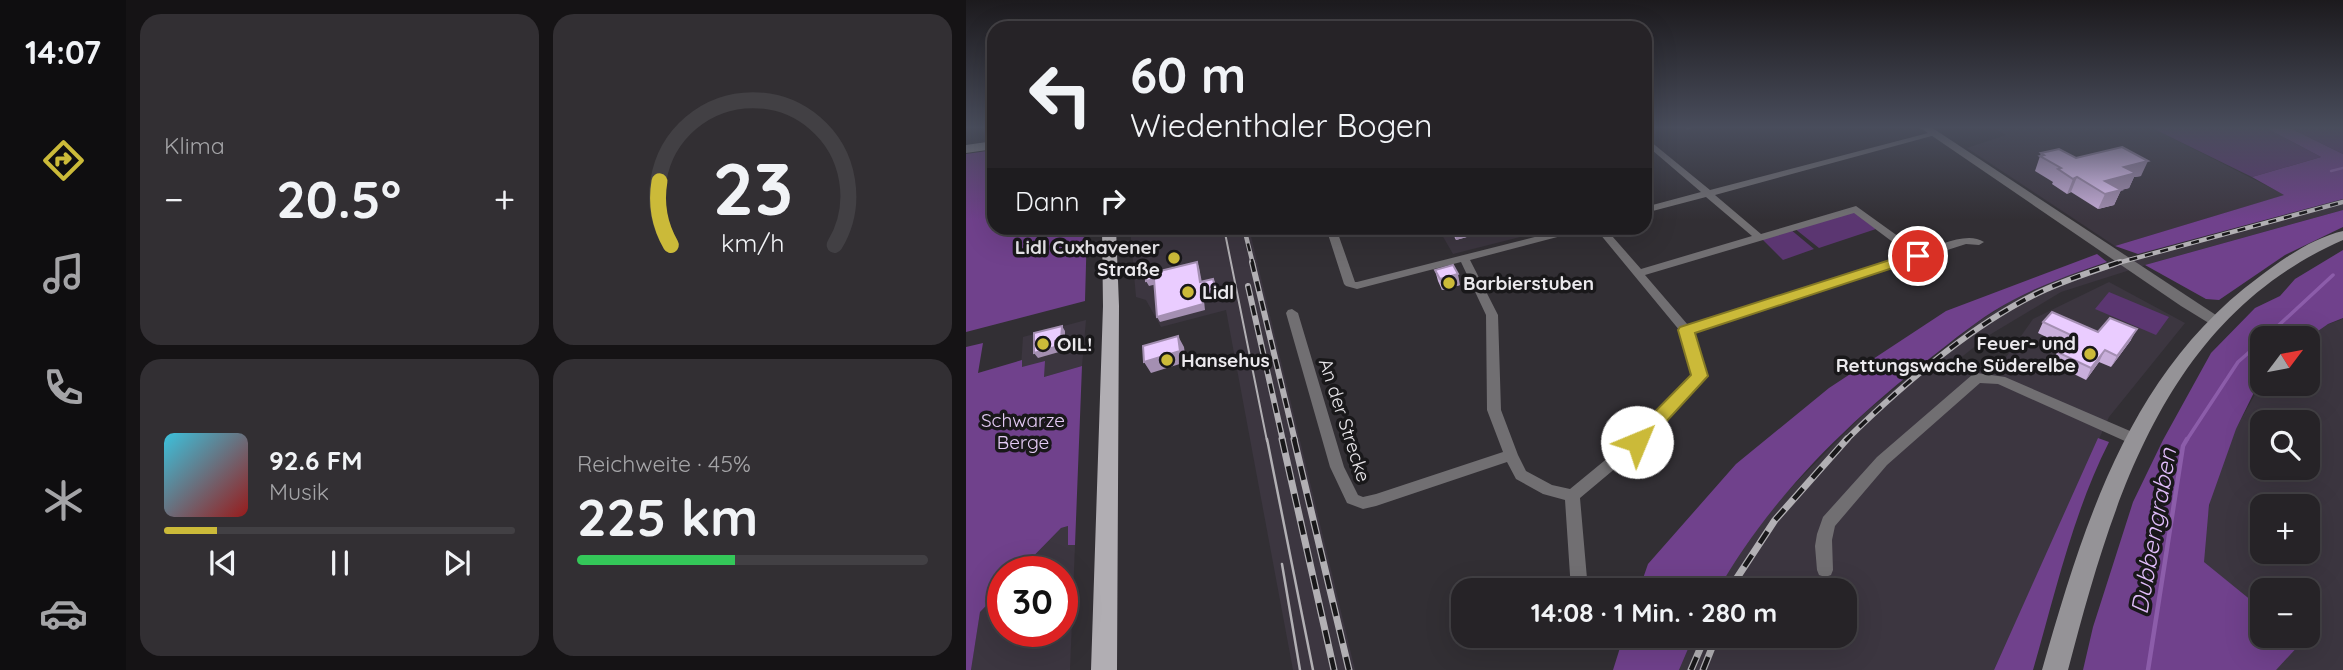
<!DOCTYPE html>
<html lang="de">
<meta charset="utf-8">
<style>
:root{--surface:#262327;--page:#322f33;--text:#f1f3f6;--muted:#a4a4a7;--line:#424044;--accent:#cbba39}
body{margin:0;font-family:Quicksand,sans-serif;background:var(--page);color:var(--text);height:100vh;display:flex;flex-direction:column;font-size:26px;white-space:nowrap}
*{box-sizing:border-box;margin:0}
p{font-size:23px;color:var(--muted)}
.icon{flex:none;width:38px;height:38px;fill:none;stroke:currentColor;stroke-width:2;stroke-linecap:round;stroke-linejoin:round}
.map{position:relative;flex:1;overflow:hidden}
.panel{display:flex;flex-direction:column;gap:14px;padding:14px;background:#151315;width:840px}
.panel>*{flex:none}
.hud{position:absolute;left:21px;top:21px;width:665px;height:214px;border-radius:21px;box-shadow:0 7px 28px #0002,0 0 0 2px var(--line);background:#262327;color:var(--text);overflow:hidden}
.needle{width:46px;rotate:58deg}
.fabs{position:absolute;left:1284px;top:326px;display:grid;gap:14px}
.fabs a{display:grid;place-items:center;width:70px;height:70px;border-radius:14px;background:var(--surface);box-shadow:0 7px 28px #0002,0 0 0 2px var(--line);font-size:35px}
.speed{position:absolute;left:21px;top:556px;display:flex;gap:14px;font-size:35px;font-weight:700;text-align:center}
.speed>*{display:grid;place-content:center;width:91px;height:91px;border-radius:50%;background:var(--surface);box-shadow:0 7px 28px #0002,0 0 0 2px var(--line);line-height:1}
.speed .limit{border:10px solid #d22;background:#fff;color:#111}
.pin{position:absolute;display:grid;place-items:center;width:60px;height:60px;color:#fff;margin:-30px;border:4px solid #fff;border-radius:50%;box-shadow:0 2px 7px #0007}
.me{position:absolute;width:77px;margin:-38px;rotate:45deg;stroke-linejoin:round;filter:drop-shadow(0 0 5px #0008)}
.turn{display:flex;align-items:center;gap:24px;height:147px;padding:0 28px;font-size:32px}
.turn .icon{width:91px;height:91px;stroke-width:2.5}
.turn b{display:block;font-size:49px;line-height:60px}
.then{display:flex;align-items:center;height:66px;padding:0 28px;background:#0003;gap:14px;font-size:26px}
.big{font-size:52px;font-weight:700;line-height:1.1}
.panel .card{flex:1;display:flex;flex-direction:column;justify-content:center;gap:10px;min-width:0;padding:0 24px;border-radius:21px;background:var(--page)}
.panel .dial{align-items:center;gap:0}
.dial svg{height:182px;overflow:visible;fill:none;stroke:var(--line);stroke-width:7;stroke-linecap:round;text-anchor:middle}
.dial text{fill:var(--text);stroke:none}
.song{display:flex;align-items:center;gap:21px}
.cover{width:84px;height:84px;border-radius:10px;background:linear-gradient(135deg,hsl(190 70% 55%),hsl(0 70% 35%))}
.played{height:7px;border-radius:4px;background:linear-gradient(90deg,var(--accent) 15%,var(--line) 15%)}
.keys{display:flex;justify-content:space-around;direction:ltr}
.heat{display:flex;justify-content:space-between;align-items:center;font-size:38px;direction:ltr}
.charge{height:10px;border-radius:5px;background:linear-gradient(90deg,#34c759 45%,var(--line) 0)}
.panel .tiles{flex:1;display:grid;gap:14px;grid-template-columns:repeat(2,1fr)}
.trip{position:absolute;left:485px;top:578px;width:406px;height:70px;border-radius:21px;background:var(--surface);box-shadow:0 7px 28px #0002,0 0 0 2px var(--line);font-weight:700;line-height:70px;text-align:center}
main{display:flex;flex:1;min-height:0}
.tabs{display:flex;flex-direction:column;width:126px;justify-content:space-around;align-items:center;background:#0f0e10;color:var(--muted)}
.tabs .icon{width:49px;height:49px}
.tabs .on{color:var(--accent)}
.tabs b{font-size:32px;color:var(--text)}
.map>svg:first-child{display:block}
.built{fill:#3c3640;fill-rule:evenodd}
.green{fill:#5b3671}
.forest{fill:#70418c}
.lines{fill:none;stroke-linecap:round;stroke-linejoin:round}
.stream-far2{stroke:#8c5daa;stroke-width:2.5}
.stream-far1{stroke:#8c5daa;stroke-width:3.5}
.stream{stroke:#8c5daa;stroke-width:4.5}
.minor{fill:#716f72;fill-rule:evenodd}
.tertiary{fill:#716f72;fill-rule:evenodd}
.secondary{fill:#959397;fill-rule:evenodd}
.primary{fill:#b1aeb3;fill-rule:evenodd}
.tram-far1{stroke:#b2b0b4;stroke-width:2}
.tram{stroke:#b2b0b4;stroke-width:2.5}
.rail-far2-casing{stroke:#b2b0b4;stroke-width:4.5}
.rail-far1-casing{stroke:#b2b0b4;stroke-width:6}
.rail-casing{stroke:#b2b0b4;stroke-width:7}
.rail-far2{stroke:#19181a;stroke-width:2.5;stroke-dasharray:8;stroke-linecap:butt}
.rail-far1{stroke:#19181a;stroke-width:3.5;stroke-dasharray:10;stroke-linecap:butt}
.rail{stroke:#19181a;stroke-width:4.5;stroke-dasharray:14;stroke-linecap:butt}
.wall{fill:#c9afdb}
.shaded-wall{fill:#a48fb2}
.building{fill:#eaccff;stroke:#a48fb2;stroke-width:2}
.route{fill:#cbba39;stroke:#847925;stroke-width:2}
.poi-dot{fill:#cbba39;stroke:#19181a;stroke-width:2.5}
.labels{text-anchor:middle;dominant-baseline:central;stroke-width:7;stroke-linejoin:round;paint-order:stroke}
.poi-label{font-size:19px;font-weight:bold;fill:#ebe9ed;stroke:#19181a;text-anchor:start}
.park-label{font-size:19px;fill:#e4cbf5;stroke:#19181a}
.street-label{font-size:19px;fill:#ebe9ed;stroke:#19181a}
.near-water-label{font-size:24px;font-style:italic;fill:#e0bcfa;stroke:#19181a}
</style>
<main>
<nav class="tabs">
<b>14:07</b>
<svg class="icon on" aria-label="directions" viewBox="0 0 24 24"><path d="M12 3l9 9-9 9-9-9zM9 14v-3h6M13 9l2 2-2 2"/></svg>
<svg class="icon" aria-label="music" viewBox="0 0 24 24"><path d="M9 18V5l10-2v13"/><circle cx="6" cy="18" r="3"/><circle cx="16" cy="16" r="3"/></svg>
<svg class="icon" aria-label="phone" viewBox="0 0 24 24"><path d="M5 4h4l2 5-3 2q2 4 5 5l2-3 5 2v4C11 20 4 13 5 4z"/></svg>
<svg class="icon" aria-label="climate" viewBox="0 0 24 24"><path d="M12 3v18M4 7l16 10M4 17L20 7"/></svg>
<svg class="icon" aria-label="car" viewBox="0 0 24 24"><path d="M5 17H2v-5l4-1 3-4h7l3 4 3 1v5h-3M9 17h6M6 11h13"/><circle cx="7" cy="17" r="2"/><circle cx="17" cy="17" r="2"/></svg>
</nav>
<section class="panel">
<div class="tiles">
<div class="card"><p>Klima</p>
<div class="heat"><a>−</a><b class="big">20.5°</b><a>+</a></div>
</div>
<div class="card dial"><svg viewBox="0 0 100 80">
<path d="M14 69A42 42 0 1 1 86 69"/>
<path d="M14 69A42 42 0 0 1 9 41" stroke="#cbba39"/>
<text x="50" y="56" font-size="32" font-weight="700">23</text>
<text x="50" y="72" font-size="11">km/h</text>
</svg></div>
<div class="card">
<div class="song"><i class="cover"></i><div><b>92.6 FM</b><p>Musik</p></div></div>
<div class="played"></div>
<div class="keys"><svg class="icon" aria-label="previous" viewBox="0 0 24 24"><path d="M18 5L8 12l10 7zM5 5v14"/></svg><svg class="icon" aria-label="pause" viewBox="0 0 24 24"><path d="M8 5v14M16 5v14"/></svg><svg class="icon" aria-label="next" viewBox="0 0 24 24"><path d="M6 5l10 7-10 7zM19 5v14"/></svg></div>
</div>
<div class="card"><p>Reichweite · 45%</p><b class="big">225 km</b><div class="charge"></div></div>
</div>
</section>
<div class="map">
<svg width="1377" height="670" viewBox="0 0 1377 670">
<rect width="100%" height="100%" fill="#322f34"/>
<path class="built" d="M 1026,127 L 1184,127 L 1319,195 L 1149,246 L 1001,148 L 1040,135 Z
M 1377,199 L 1377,210 L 1186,263 L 1095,292 L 1025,334 L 993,359 L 1031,370 L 1067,319 L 1143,282 L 1219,323 L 1143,417 L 1028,670 L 713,670 L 728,635 L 878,635 L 878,590 L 752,590 L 775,549 L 815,498 L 859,453 L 900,412 L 1009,324 L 1046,300 L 1102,275 Z
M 164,228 L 283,228 L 389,670 L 327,670 L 260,310 L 195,327 L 180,300 L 170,297 Z
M 472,228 L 590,228 L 487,254 Z
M 1377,319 L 1377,670 L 1226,670 L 1234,565 L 1247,483 L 1265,437 L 1297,380 L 1297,383 L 1342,383 L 1342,338 L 1357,326 ZM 1297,422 L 1342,422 L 1342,467 L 1297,467 ZM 1297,506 L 1342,506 L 1342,551 L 1297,551 ZM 1297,590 L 1342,590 L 1342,635 L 1297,635 Z
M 120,320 L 116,366 L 78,377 L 55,367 L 57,337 Z
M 102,526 L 102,545 L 109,545 L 104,670 L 5,670 L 14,611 L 37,588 L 37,632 L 96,632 L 96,572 L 52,572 L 95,528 Z"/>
<path class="green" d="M 1184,127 L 1298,127 L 1355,157 L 1286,177 Z
M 1322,127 L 1377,127 L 1377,154 Z
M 890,210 L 913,228 L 853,248 L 828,228 Z
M 824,229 L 848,249 L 817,260 L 794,237 Z
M 1143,292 L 1203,317 L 1190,335 L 1129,309 Z"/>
<path class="forest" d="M 1298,127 L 1322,127 L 1377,154 L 1377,199 L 1172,254 L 1149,246 L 1318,195 L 1286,177 L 1355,157 Z
M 28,150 L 28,228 L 121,228 L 119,301 L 0,332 L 0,154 Z
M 1377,210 L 1377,227 L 1319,255 L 1253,300 L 1240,299 L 1179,265 Z
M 1377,250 L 1377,318 L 1362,324 L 1342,338 L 1297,338 L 1297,374 L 1270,429 L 1243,505 L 1238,562 L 1297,610 L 1297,635 L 1328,635 L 1336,642 L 1310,670 L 1117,670 L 1127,627 L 1167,502 L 1197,440 L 1245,353 L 1289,308 L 1314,296 L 1329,279 Z
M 1131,254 L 1141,262 C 1109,273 1077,284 1047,300 C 1020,314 996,333 972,352 C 887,417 805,496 752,590 L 673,590 L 682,564 L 770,464 L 863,388 L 980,311 Z
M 17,343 L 12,373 L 56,360 L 56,367 L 79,361 L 78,377 L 116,366 L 109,545 L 102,545 L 102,526 L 95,528 L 52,572 L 37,572 L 37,588 L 14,612 L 5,670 L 0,670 L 0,347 Z
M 1132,438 L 1143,442 C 1107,513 1089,594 1067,670 L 1028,670 Z
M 658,635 L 728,635 L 713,670 L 647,670 Z"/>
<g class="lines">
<path class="stream-far2" d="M 1365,171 L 1377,168"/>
<path class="stream-far1" d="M 1299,338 L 1367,275
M 1220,441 L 1272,362 L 1297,340"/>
<path class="stream" d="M 1182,670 L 1217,446 L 1221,439"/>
<path class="minor" d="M 717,127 L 726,127 L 722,130 Z
M 966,132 L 973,134 L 749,195 L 795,234 L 890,206 L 954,252 C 972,246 1001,231 1018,242 L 1013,245 L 1000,244 L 727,332 L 740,376 L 738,379 L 676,446 L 614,498 L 622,590 L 605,590 L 599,500 L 577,494 L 550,479 L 541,462 L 410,506 L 397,509 L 381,503 L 364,467 L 320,313 L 322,310 L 326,309 L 332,313 L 378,467 L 392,495 L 397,497 L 410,494 L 537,452 L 521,410 L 520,315 L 495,262 L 391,289 L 380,286 L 378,284 L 360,228 L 370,228 L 389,282 L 391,282 L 604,228 L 619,228 L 618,230 L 504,260 L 532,315 L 535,410 L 552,455 L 560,471 L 586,485 L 604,489 L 666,438 L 726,375 L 714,331 L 629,228 L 639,228 L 675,269 L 786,236 L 740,197 L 679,213 L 679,207 L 735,192 L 679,144 L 679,137 L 744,190 ZM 888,213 L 944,255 L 722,325 L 679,275 Z
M 1011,373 L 1039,377 L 1171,434 L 1173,438 L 1171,442 L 1166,443 L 1161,442 L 1032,384 L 1014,383 L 921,465 L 869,526 L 866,540 L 867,570 L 865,575 L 859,577 L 853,575 L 851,570 L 849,546 L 851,534 L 857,517 L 911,457 L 1006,375 Z"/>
<path class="tertiary" d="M 953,127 L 965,127 L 1259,321 L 1256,325 L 1246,325 L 1215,306 Z"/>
<path class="secondary" d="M 28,141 L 28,149 L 0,153 L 0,145 Z
M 1377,231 L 1377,240 C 1199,318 1147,499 1102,670 L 1076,670 C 1118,523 1164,372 1293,277 C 1318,258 1347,238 1377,231 Z"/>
<path class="primary" d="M 136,228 L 150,228 L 153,306 L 151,670 L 125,670 L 137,306 Z"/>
<path class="tram-far1" d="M 258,228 L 301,441"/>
<path class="tram" d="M 301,439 L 347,670
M 316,564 L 334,670"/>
<g class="rail-far2-casing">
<path id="rail-far2" d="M 278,228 L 287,264
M 1148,264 L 1377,202"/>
</g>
<g class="rail-far1-casing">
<path id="rail-far1" d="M 286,262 L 329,441
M 282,286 L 317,441
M 879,441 C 934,387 1003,326 1074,292 C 1099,280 1127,271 1154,262"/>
</g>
<g class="rail-casing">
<path id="rail" d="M 316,439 L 368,670
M 328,439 L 383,670
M 763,590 L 809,520 L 881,439
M 725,670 L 740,635
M 737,670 L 751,635"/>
</g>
<use href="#rail-far2" class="rail-far2"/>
<use href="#rail-far1" class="rail-far1"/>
<use href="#rail" class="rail"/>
</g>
<path class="wall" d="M 1075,153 L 1110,158 L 1175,176 L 1168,177 L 1163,188 L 1155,190 L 1148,205 L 1132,209 L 1105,192 L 1101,194 L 1086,184 L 1087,182 L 1069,171 Z
M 484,228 L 514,228 L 515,233 L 490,240 Z
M 469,270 L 494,285 L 476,290 L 472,281 Z
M 1077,322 L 1132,332 L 1165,340 L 1145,367 L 1133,362 L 1120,380 L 1086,363 L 1091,352 L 1097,345 L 1072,333 Z"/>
<path class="shaded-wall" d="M 1182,161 L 1175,176 L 1168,177 L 1163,188 L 1139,194 L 1139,181 L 1158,167 Z
M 1111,177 L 1105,192 L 1101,194 L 1107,179 Z
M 1155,190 L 1148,205 L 1132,209 L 1139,194 Z
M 488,228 L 514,228 L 515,233 L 490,240 Z
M 231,262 L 233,267 L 237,288 L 234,282 Z
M 492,274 L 494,285 L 476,290 L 474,279 Z
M 188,279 L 191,284 L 183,286 L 180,281 Z
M 247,279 L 250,284 L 252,297 L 238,301 L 239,310 L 194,322 L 191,317 L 235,295 Z
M 96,326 L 99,331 L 99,345 L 93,346 L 93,352 L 72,358 L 68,353 L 89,341 Z
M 1171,329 L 1165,340 L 1145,367 L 1151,356 Z
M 212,336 L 218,347 L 220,362 L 185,373 L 178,362 Z
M 1139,350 L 1133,362 L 1120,380 L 1125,368 Z"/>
<path class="building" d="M 1156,147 L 1182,161 L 1158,167 L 1170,173 L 1139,181 L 1155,190 L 1139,194 L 1111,177 L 1107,179 L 1092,169 L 1095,168 L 1074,156 L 1078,155 L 1075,153 L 1093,149 L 1110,158 Z
M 231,262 L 234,282 L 247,279 L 250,291 L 235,295 L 237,304 L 191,317 L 188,279 L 180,281 L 179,267 L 189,265 L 190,272 Z
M 487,265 L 492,274 L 474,279 L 469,270 Z
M 1086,312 L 1132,332 L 1144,318 L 1171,329 L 1151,356 L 1139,350 L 1125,368 L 1091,352 L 1105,335 L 1077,322 Z
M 96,326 L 95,339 L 89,341 L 89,347 L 68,353 L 68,333 Z
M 212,336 L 214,351 L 178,362 L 177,346 Z"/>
<linearGradient id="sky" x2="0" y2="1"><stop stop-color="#1c1a1d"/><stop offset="0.58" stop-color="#494d5c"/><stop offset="1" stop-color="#494d5c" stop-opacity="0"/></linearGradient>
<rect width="1377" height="220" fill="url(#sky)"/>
<path class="route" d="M 952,251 L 957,253 L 957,258 L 729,333 L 742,376 L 677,447 L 664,447 L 662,442 L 664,437 L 725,375 L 712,330 L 714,327 Z"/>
<g class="poi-dot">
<circle cx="208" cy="258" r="7"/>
<circle cx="483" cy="283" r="7"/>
<circle cx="222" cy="292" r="7"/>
<circle cx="77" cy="344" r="7"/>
<circle cx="1124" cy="354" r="7"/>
<circle cx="201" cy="360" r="7"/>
</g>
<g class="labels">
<g class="poi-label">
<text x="194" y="247" text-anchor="end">Lidl Cuxhavener<tspan x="194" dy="22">Straße</tspan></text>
<text x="497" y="283">Barbierstuben</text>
<text x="236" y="292">Lidl</text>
<text x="1110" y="343" text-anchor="end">Feuer- und<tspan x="1110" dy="22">Rettungswache Süderelbe</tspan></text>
<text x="91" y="344">OIL!</text>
<text x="215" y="360">Hansehus</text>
</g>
<g class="park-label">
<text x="57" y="420">Schwarze<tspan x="57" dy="22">Berge</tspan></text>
</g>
<g class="street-label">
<text transform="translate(379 420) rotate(72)">An der Strecke</text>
</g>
<g class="near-water-label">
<text transform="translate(1187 531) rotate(-80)">Dubbengraben</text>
</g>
</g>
</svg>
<div class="fabs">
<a><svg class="needle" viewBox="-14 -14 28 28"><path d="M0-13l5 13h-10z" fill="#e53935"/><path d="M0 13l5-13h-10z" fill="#a4a4a7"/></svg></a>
<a><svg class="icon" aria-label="search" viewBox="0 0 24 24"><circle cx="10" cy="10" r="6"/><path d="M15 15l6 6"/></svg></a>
<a>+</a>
<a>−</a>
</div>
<div class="speed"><div class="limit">30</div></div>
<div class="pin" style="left:952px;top:256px;background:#d93025"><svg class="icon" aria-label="arrive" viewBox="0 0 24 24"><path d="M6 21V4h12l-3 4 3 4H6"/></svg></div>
<svg class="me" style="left:671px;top:442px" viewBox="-20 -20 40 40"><circle r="19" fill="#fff"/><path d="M0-13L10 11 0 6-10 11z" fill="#cbba39"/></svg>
<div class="trip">14:08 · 1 Min. · 280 m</div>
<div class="hud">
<div class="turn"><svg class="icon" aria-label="left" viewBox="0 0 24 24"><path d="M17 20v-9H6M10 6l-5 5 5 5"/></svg><div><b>60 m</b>Wiedenthaler Bogen</div></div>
<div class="then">Dann<svg class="icon" aria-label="right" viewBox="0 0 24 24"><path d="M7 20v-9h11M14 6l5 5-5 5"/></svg></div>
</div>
</div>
</main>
